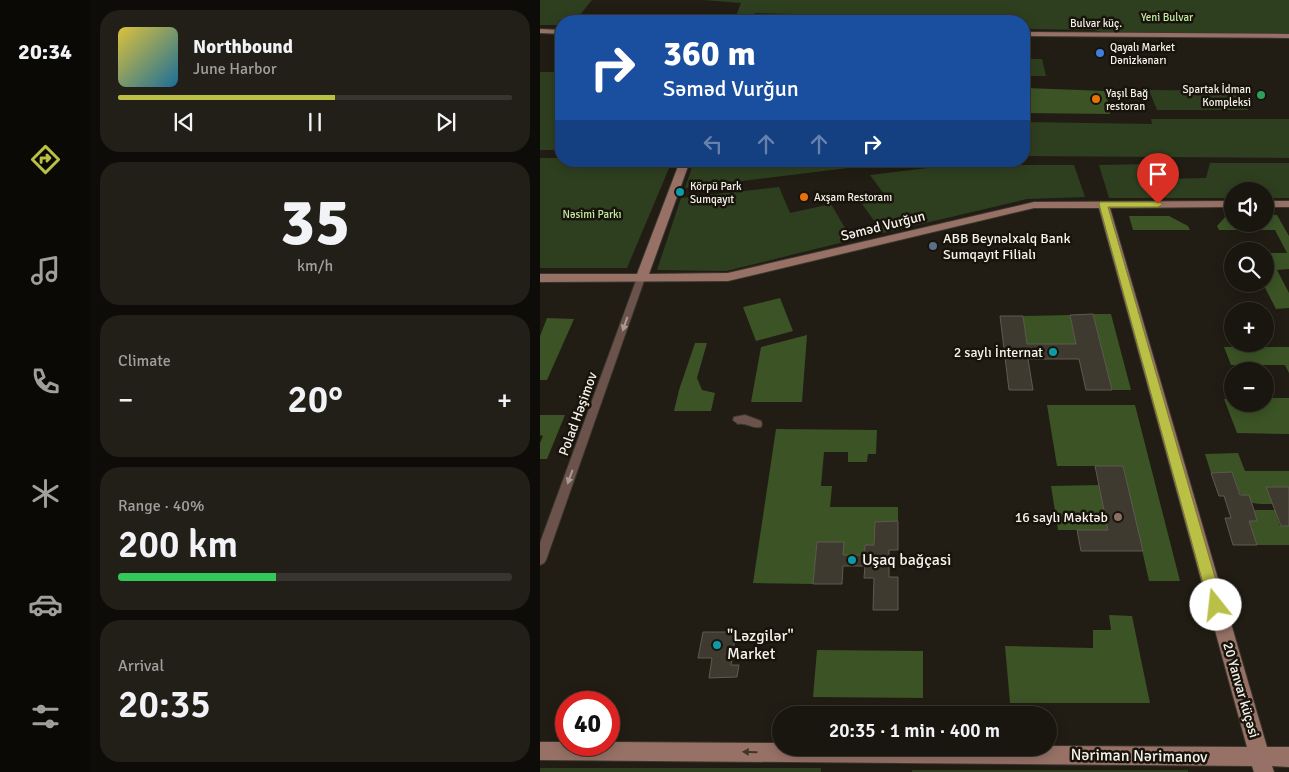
<!DOCTYPE html>
<meta charset="utf-8">
<style>
:root{--surface:#19160f;--page:#221f18;--text:#f1f3f6;--muted:#9f9f9e;--line:#37352f;--accent:#bac045}
body{margin:0;font-family:Signika,sans-serif;background:var(--page);color:var(--text);height:100vh;display:flex;flex-direction:column;font-size:19px;white-space:nowrap}
*{box-sizing:border-box;margin:0}
p{font-size:16px;color:var(--muted)}
.icon{flex:none;width:28px;height:28px;fill:none;stroke:currentColor;stroke-width:2;stroke-linecap:round;stroke-linejoin:round}
.map{position:relative;flex:1;overflow:hidden}
.panel{display:flex;flex-direction:column;gap:10px;padding:10px;background:#0e0c08;width:450px}
.panel>*{flex:none}
.guide{position:absolute;left:15px;top:15px;width:475px;height:152px;border-radius:20px;box-shadow:0 2px 12px #0003,0 0 0 1px var(--line);background:#1a4fa0;color:#fff;overflow:hidden}
.controls{position:absolute;left:684px;top:182px;display:grid;gap:10px}
.controls a{display:grid;place-items:center;width:50px;height:50px;border-radius:50%;background:var(--surface);box-shadow:0 2px 12px #0003,0 0 0 1px var(--line);font-size:25px}
.speed{position:absolute;left:15px;top:691px;display:flex;gap:10px;font-size:25px;font-weight:700;text-align:center}
.speed>*{display:grid;place-content:center;width:65px;height:65px;border-radius:50%;background:var(--surface);box-shadow:0 2px 12px #0003,0 0 0 1px var(--line);line-height:1}
.speed .limit{border:8px solid #d22;background:#fff;color:#111}
.pin{position:absolute;display:grid;place-items:center;width:42px;height:42px;color:#fff;margin:-51px -21px;border-radius:50% 50% 50% 0;rotate:-45deg;box-shadow:0 0 5px #0007}
.pin .icon{rotate:45deg}
.me{position:absolute;width:55px;margin:-28px;rotate:344deg;stroke-linejoin:round;filter:drop-shadow(0 0 4px #0008)}
.turn{display:flex;align-items:center;gap:18px;height:105px;padding:0 25px;font-size:22px}
.turn .icon{width:65px;height:65px;stroke-width:2.5}
.turn b{display:block;font-size:35px;line-height:42px}
.lanes{display:flex;align-items:center;height:48px;padding:0 25px;background:#0003;justify-content:center;gap:25px;direction:ltr}
.lanes .off{opacity:.35}
.big{font-size:38px;font-weight:600;line-height:1.1}
.panel .widget{flex:1;display:flex;flex-direction:column;justify-content:center;gap:8px;min-width:0;padding:0 18px;border-radius:20px;background:var(--page)}
.panel .dial{align-items:center;gap:0}
.dial b{font-size:65px;line-height:1}
.song{display:flex;align-items:center;gap:15px}
.cover{width:60px;height:60px;border-radius:8px;background:linear-gradient(135deg,hsl(50 70% 55%),hsl(200 70% 35%))}
.played{height:5px;border-radius:2px;background:linear-gradient(90deg,var(--accent) 55%,var(--line) 55%)}
.keys{display:flex;justify-content:space-around;direction:ltr}
.heat{display:flex;justify-content:space-between;align-items:center;font-size:28px;direction:ltr}
.charge{height:8px;border-radius:4px;background:linear-gradient(90deg,#34c759 40%,var(--line) 0)}
.trip{position:absolute;left:232px;top:706px;width:285px;height:50px;border-radius:25px;background:var(--surface);box-shadow:0 2px 12px #0003,0 0 0 1px var(--line);font-weight:600;line-height:50px;text-align:center}
main{display:flex;flex:1;min-height:0}
.tab-bar{display:flex;flex-direction:column;width:90px;justify-content:space-around;align-items:center;background:#0a0906;color:var(--muted)}
.tab-bar .icon{width:35px;height:35px}
.tab-bar .current{color:var(--accent)}
.tab-bar b{font-size:22px;color:var(--text)}
.map>svg:first-child{display:block}
.green{fill:#2e3f1f}
.forest{fill:#3b5325}
.building{fill:#3e3a30;stroke:#5f5a4f}
.lines{fill:none;stroke-linecap:round;stroke-linejoin:round}
.street-casing{stroke:#3a372e;stroke-width:2}
.secondary-casing{stroke:#3a372e;stroke-width:2}
.street{fill:#6b534c;fill-rule:evenodd}
.secondary{fill:#977166;fill-rule:evenodd}
.oneway{fill:#a99b94}
.oneway2{fill:#44352b}
.route{fill:#bac045;stroke:#797d2d}
.shop-dot{fill:#3f7fe0;stroke:#18140b;stroke-width:2}
.leisure-dot{fill:#2e9e5b;stroke:#18140b;stroke-width:2}
.food-dot{fill:#e8710a;stroke:#18140b;stroke-width:2}
.culture-dot{fill:#0f9aa8;stroke:#18140b;stroke-width:2}
.service-dot{fill:#5c6f8a;stroke:#18140b;stroke-width:2}
.education-dot{fill:#8d6e63;stroke:#18140b;stroke-width:2}
.labels{text-anchor:middle;dominant-baseline:central;stroke-width:5;stroke-linejoin:round;paint-order:stroke}
.far-park-label{font-size:11px;fill:#c3eca2;stroke:#18140b}
.far-street-label{font-size:11px;fill:#f5f2ec;stroke:#18140b}
.far-poi-label{font-size:11px;fill:#f5f2ec;stroke:#18140b;text-anchor:start}
.street-label{font-size:14px;fill:#f5f2ec;stroke:#18140b}
.poi-label{font-size:14px;fill:#f5f2ec;stroke:#18140b;text-anchor:end}
.near-poi-label{font-size:16px;fill:#f5f2ec;stroke:#18140b;text-anchor:start}
.near-street-label{font-size:16px;fill:#f5f2ec;stroke:#18140b}
</style>
<main>
<nav class="tab-bar">
<b>20:34</b>
<svg class="icon current" aria-label="directions" viewBox="0 0 24 24"><path d="M12 3l9 9-9 9-9-9zM9 14v-3h6M13 9l2 2-2 2"/></svg>
<svg class="icon" aria-label="music" viewBox="0 0 24 24"><path d="M9 18V5l10-2v13"/><circle cx="6" cy="18" r="3"/><circle cx="16" cy="16" r="3"/></svg>
<svg class="icon" aria-label="phone" viewBox="0 0 24 24"><path d="M5 4h4l2 5-3 2q2 4 5 5l2-3 5 2v4C11 20 4 13 5 4z"/></svg>
<svg class="icon" aria-label="climate" viewBox="0 0 24 24"><path d="M12 3v18M4 7l16 10M4 17L20 7"/></svg>
<svg class="icon" aria-label="car" viewBox="0 0 24 24"><path d="M5 17H2v-5l4-1 3-4h7l3 4 3 1v5h-3M9 17h6M6 11h13"/><circle cx="7" cy="17" r="2"/><circle cx="17" cy="17" r="2"/></svg>
<svg class="icon" aria-label="filters" viewBox="0 0 24 24"><path d="M4 7h16M4 17h16"/><circle cx="9" cy="7" r="2"/><circle cx="15" cy="17" r="2"/></svg>
</nav>
<section class="panel">
<div class="widget">
<div class="song"><i class="cover"></i><div><b>Northbound</b><p>June Harbor</p></div></div>
<div class="played"></div>
<div class="keys"><svg class="icon" aria-label="previous" viewBox="0 0 24 24"><path d="M18 5L8 12l10 7zM5 5v14"/></svg><svg class="icon" aria-label="pause" viewBox="0 0 24 24"><path d="M8 5v14M16 5v14"/></svg><svg class="icon" aria-label="next" viewBox="0 0 24 24"><path d="M6 5l10 7-10 7zM19 5v14"/></svg></div>
</div>
<div class="widget dial"><b>35</b><p>km/h</p></div>
<div class="widget"><p>Climate</p>
<div class="heat"><a>−</a><b class="big">20°</b><a>+</a></div>
</div>
<div class="widget"><p>Range · 40%</p><b class="big">200 km</b><div class="charge"></div></div>
<div class="widget"><p>Arrival</p><b class="big">20:35</b></div>
</section>
<div class="map">
<svg width="749" height="772" viewBox="0 0 749 772">
<rect width="100%" height="100%" fill="#211d14"/>
<path class="green" d="M 0,0 L 52,0 L 35,21 L 21,21 L 21,25 L 0,25 Z
M 163,0 L 749,0 L 749,34 L 565,33 L 554,30 L 484,29 L 484,21 L 249,21 L 251,14 L 215,13 L 211,21 L 194,21 L 201,3 Z
M 484,59 L 502,59 L 506,76 L 487,76 Z
M 0,72 L 21,72 L 21,150 L 0,150 Z
M 609,90 L 697,91 L 708,110 L 617,110 Z
M 611,119 L 749,119 L 749,158 L 484,156 L 484,122 L 612,124 Z
M 0,158 L 21,158 L 21,161 L 132,161 L 87,268 L 0,268 Z
M 154,161 L 366,161 L 145,188 Z
M 670,163 L 749,163 L 749,198 L 725,198 L 725,191 L 692,191 L 692,198 L 569,198 L 559,165 L 609,164 L 623,179 L 666,178 Z
M 456,165 L 534,165 L 545,197 L 487,199 L 343,233 L 322,204 L 347,198 L 330,175 L 396,167 Z
M 239,187 L 250,213 L 291,204 L 312,240 L 186,271 L 117,270 L 141,198 Z
M 0,768 L 281,768 L 281,772 L 0,772 Z
M 372,770 L 648,770 L 648,772 L 372,772 Z"/>
<path class="forest" d="M 486,88 L 566,91 L 570,114 L 484,113 L 484,91 L 486,91 Z
M 687,215 L 692,215 L 692,224 L 725,224 L 725,215 L 737,215 L 749,236 L 749,269 L 737,270 L 749,293 L 749,308 L 736,309 L 723,284 L 725,284 L 725,253 L 747,253 L 735,230 L 679,230 L 677,226 Z
M 589,216 L 629,216 L 648,226 L 650,230 L 593,230 Z
M 240,298 L 253,331 L 216,341 L 203,307 Z
M 553,314 L 571,314 L 591,390 L 572,390 Z
M 530,315 L 536,344 L 487,344 L 483,316 Z
M 7,318 L 34,319 L 7,380 L 0,380 L 0,336 Z
M 267,335 L 262,402 L 211,402 L 221,347 Z
M 155,343 L 167,343 L 157,378 L 162,390 L 175,393 L 171,411 L 134,411 L 139,390 Z
M 684,347 L 749,347 L 749,373 L 745,365 L 691,365 Z
M 725,398 L 749,398 L 749,434 L 697,433 L 684,399 L 692,399 L 692,404 L 725,404 Z
M 507,405 L 595,405 L 640,581 L 609,581 L 583,466 L 517,466 Z
M 0,415 L 25,415 L 7,459 L 0,459 L 0,443 L 3,436 L 0,435 Z
M 236,429 L 337,430 L 336,454 L 328,454 L 327,462 L 308,462 L 308,452 L 284,452 L 281,486 L 292,486 L 290,507 L 358,507 L 358,521 L 335,522 L 334,545 L 325,545 L 324,555 L 303,555 L 303,542 L 277,542 L 273,584 L 213,583 Z
M 698,453 L 705,471 L 749,471 L 749,487 L 726,487 L 733,504 C 701,505 702,500 692,472 L 671,473 L 665,454 Z
M 559,485 L 568,530 L 518,530 L 511,486 Z
M 714,510 L 735,510 L 740,526 L 749,526 L 749,545 L 717,545 L 709,521 L 717,521 Z
M 569,615 L 592,616 L 610,703 L 470,703 L 465,646 L 553,648 L 553,630 L 571,630 Z
M 277,650 L 383,651 L 383,698 L 273,697 Z"/>
<path class="building" d="M 553,314 L 572,390 L 546,390 L 539,359 L 488,359 L 493,390 L 469,390 L 460,316 L 483,316 L 487,344 L 536,344 L 530,315 Z
M 555,466 L 583,466 L 603,551 L 541,551 L 537,530 L 568,530 Z
M 692,472 L 700,495 L 709,495 L 714,510 L 717,521 L 709,521 L 717,545 L 693,545 L 685,518 L 691,518 L 684,496 L 679,496 L 671,473 Z
M 726,487 L 749,487 L 749,526 L 741,526 Z
M 358,521 L 358,550 L 349,550 L 349,577 L 358,577 L 358,610 L 333,610 L 334,578 L 324,578 L 325,566 L 303,566 L 302,584 L 273,584 L 277,542 L 304,542 L 303,555 L 324,555 L 325,545 L 334,545 L 335,522 Z
M 163,632 L 196,632 L 191,665 L 199,665 L 197,677 L 169,678 L 172,658 L 158,658 Z"/>
<g class="lines">
<g class="street-casing">
<path id="street" d="M 101,275 L 105,278 L 6,560 L 4,563 L 0,565 L 0,543 L 97,278 Z
M 205,415 L 221,421 L 222,424 L 221,427 C 213,429 206,422 198,424 L 193,420 L 194,417 Z"/>
</g>
<g class="secondary-casing">
<path id="secondary" d="M 0,29 L 21,30 L 21,34 L 0,33 Z
M 484,32 L 749,34 L 749,38 L 484,36 Z
M 140,161 L 150,161 L 109,274 L 188,273 L 494,202 L 692,201 L 692,207 L 570,208 L 727,747 L 749,747 L 749,767 L 732,766 L 734,772 L 714,772 L 712,766 L 0,760 L 0,742 L 26,742 L 26,745 L 69,745 L 69,742 L 241,743 L 241,748 L 509,748 L 509,746 L 707,747 L 559,208 L 494,208 L 188,281 L 0,282 L 0,274 L 97,274 Z
M 725,201 L 749,201 L 749,207 L 725,207 Z"/>
</g>
<use href="#street" class="street"/>
<use href="#secondary" class="secondary"/>
</g>
<defs><path id="oneway-solid" d="M-6-.8H1V-3.2L6.5 0L1 3.2V.8H-6Z" transform="scale(1.25)"/></defs>
<g class="oneway">
<use href="#oneway-solid" transform="translate(85 324) rotate(109)"/>
<use href="#oneway-solid" transform="translate(30 477) rotate(110)"/>
</g>
<use class="oneway2" href="#oneway-solid" transform="translate(210 752) rotate(-179)"/>
<path class="route" d="M 560,202 L 618,202 L 623,204 L 618,207 L 568,207 L 683,605 L 681,609 L 676,611 L 671,609 L 669,605 L 559,204 Z"/>
<circle class="shop-dot" cx="560" cy="53" r="5"/>
<circle class="leisure-dot" cx="721" cy="95" r="5"/>
<g class="food-dot">
<circle cx="556" cy="99" r="5"/>
<circle cx="264" cy="197" r="5"/>
</g>
<g class="culture-dot">
<circle cx="140" cy="192" r="5"/>
<circle cx="513" cy="352" r="5"/>
<circle cx="312" cy="560" r="5"/>
<circle cx="177" cy="645" r="5"/>
</g>
<circle class="service-dot" cx="393" cy="246" r="5"/>
<circle class="education-dot" cx="578" cy="517" r="5"/>
<g class="labels">
<g class="far-park-label">
<text x="627" y="17">Yeni Bulvar</text>
<text x="52" y="214">Nəsimi Parkı</text>
</g>
<g class="far-street-label">
<text x="556" y="23">Bulvar küç.</text>
</g>
<g class="far-poi-label">
<text x="570" y="47">Qayalı Market<tspan x="570" dy="13">Dənizkənarı</tspan></text>
<text x="711" y="89" text-anchor="end">Spartak İdman<tspan x="711" dy="13">Kompleksi</tspan></text>
<text x="566" y="93">Yaşıl Bağ<tspan x="566" dy="13">restoran</tspan></text>
<text x="150" y="186">Körpü Park<tspan x="150" dy="13">Sumqayıt</tspan></text>
<text x="274" y="197">Axşam Restoranı</text>
</g>
<g class="street-label">
<text transform="translate(343 226) rotate(-14)">Səməd Vurğun</text>
<text transform="translate(38 414) rotate(-70)">Polad Həşimov</text>
<text transform="translate(701 690) rotate(74)">20 Yanvar küçəsi</text>
</g>
<g class="poi-label">
<text x="403" y="238" text-anchor="start">ABB Beynəlxalq Bank<tspan x="403" dy="16">Sumqayıt Filialı</tspan></text>
<text x="503" y="352">2 saylı İnternat</text>
<text x="568" y="517">16 saylı Məktəb</text>
</g>
<g class="near-poi-label">
<text x="322" y="560">Uşaq bağçasi</text>
<text x="187" y="636">"Ləzgilər"<tspan x="187" dy="18">Market</tspan></text>
</g>
<g class="near-street-label">
<text transform="translate(599 756) rotate(1)">Nəriman Nərimanov</text>
</g>
</g>
</svg>
<div class="controls">
<a><svg class="icon" aria-label="sound" viewBox="0 0 24 24"><path d="M4 9h4l5-4v14l-5-4H4zM17 9q2 3 0 6"/></svg></a>
<a><svg class="icon" aria-label="search" viewBox="0 0 24 24"><circle cx="10" cy="10" r="6"/><path d="M15 15l6 6"/></svg></a>
<a>+</a>
<a>−</a>
</div>
<div class="speed"><div class="limit">40</div></div>
<div class="pin" style="left:618px;top:204px;background:#d93025"><svg class="icon" aria-label="arrive" viewBox="0 0 24 24"><path d="M6 21V4h12l-3 4 3 4H6"/></svg></div>
<svg class="me" style="left:676px;top:605px" viewBox="-20 -20 40 40"><circle r="19" fill="#fff"/><path d="M0-13L10 11 0 6-10 11z" fill="#bac045"/></svg>
<div class="trip">20:35 · 1 min · 400 m</div>
<div class="guide">
<div class="turn"><svg class="icon" aria-label="right" viewBox="0 0 24 24"><path d="M7 20v-9h11M14 6l5 5-5 5"/></svg><div><b>360 m</b>Səməd Vurğun</div></div>
<div class="lanes"><svg class="icon off" aria-label="left" viewBox="0 0 24 24"><path d="M17 20v-9H6M10 6l-5 5 5 5"/></svg><svg class="icon off" aria-label="ahead" viewBox="0 0 24 24"><path d="M12 20V5M6 11l6-6 6 6"/></svg><svg class="icon off" aria-label="ahead" viewBox="0 0 24 24"><path d="M12 20V5M6 11l6-6 6 6"/></svg><svg class="icon" aria-label="right" viewBox="0 0 24 24"><path d="M7 20v-9h11M14 6l5 5-5 5"/></svg></div>
</div>
</div>
</main>
